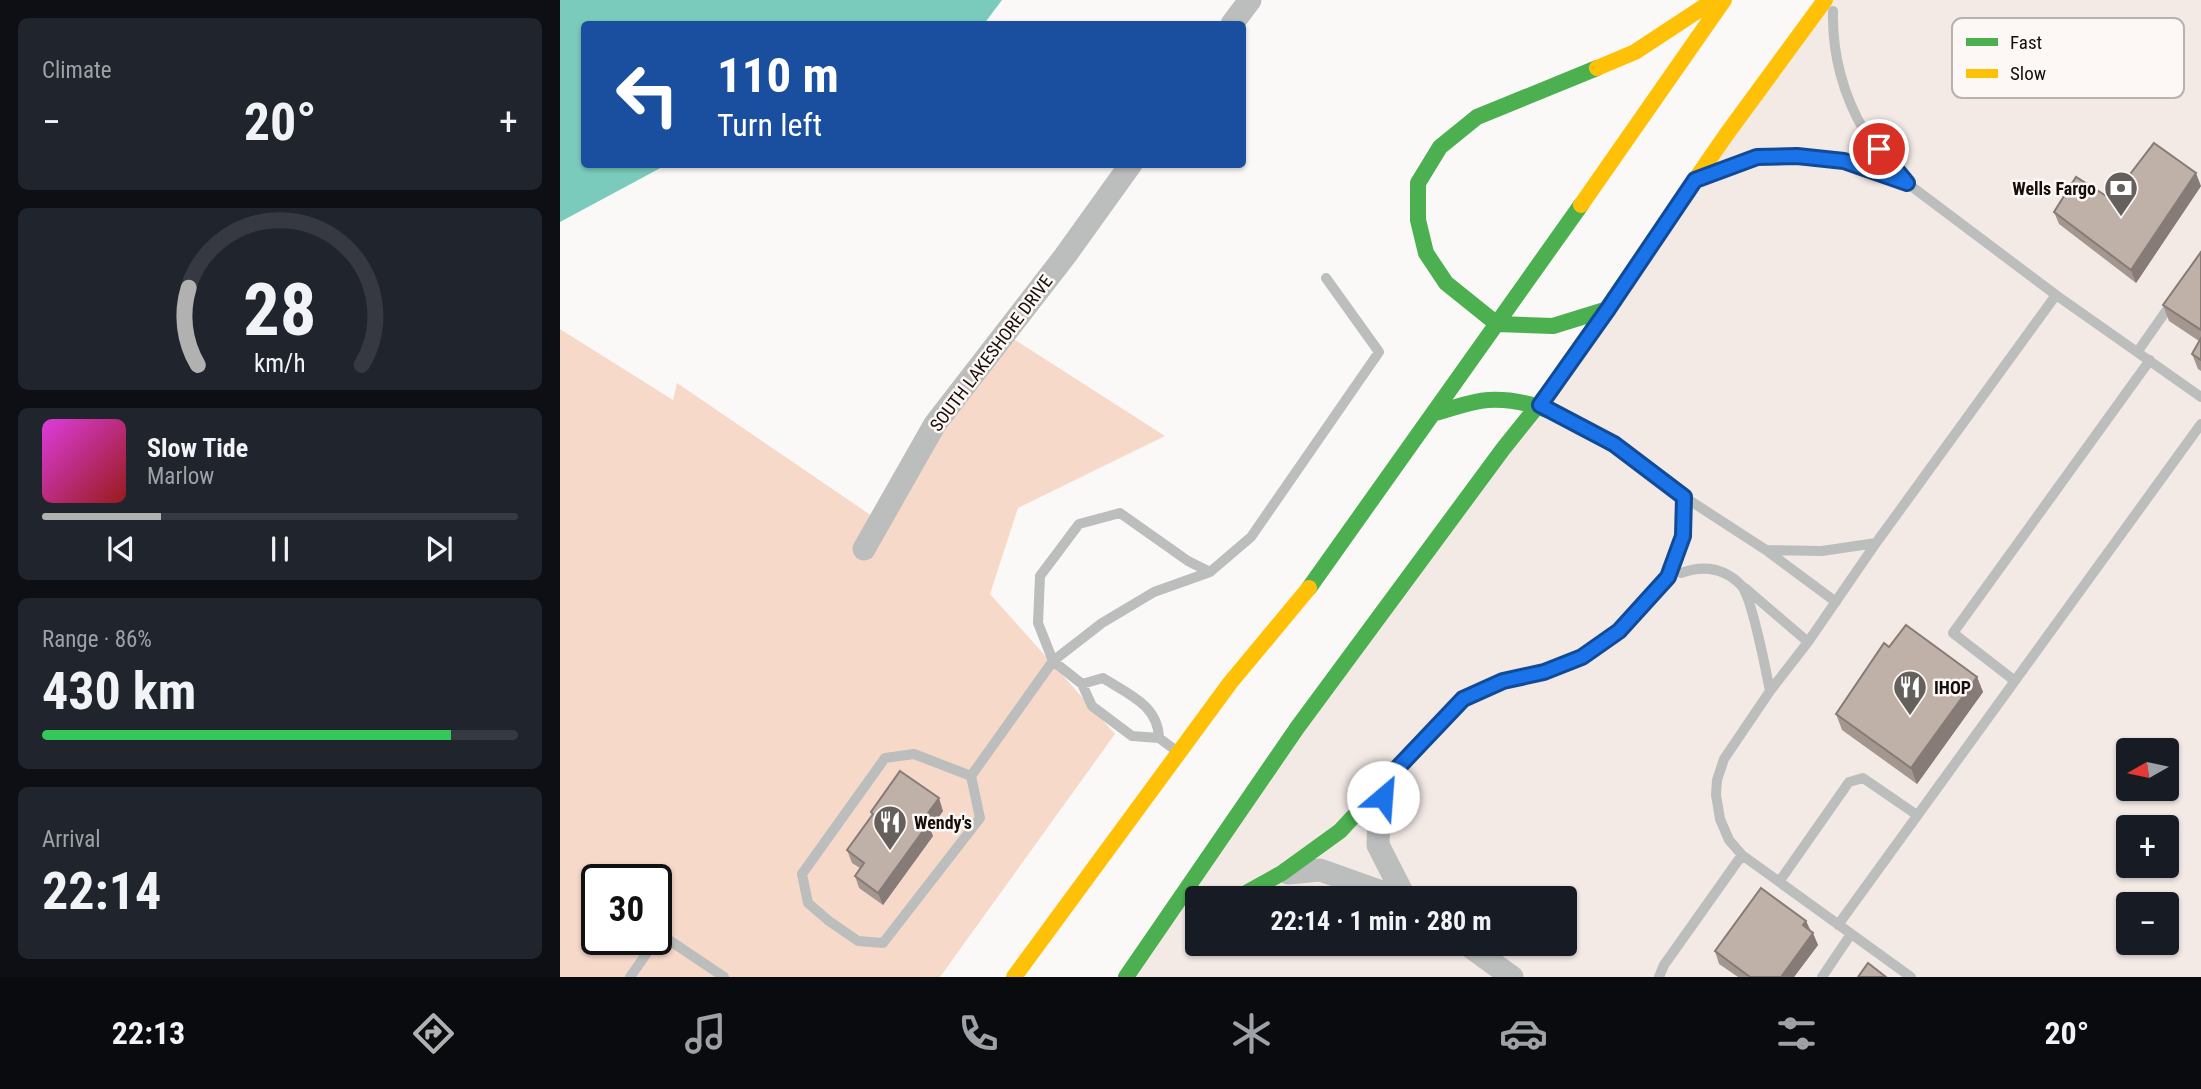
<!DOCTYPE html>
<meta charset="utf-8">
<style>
:root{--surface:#171b24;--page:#20242c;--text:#f1f3f6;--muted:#9ea1a6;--line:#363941;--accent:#b2b1b1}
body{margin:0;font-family:"Roboto Condensed",sans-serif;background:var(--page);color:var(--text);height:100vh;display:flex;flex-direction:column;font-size:26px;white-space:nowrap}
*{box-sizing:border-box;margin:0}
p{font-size:23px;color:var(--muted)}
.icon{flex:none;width:38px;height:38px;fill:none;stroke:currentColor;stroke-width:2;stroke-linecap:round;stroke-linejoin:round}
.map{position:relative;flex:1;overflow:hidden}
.side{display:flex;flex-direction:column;gap:18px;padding:18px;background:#0d0f14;width:560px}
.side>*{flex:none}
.banner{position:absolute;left:21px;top:21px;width:665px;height:147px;border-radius:7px;box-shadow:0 2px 5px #0004;background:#1a4fa0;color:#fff;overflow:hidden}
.needle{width:46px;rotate:261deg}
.controls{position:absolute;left:1556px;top:738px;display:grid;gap:14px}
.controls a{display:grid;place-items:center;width:63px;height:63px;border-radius:7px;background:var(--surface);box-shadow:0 2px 5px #0004;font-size:35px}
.speed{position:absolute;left:21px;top:864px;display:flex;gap:14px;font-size:35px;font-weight:700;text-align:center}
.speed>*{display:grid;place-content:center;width:91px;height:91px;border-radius:50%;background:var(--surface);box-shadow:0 2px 5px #0004;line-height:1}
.speed .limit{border:4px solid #111;border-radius:10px;background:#fff;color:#111}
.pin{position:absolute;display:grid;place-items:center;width:60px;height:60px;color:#fff;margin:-30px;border:4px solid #fff;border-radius:50%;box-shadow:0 2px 7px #0007}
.me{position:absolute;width:77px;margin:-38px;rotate:27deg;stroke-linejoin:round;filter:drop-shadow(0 0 5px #0008)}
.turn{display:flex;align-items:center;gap:24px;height:147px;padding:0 21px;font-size:32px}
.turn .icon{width:91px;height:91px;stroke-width:2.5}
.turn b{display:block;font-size:49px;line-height:60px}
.big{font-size:52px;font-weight:700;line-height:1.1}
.side .widget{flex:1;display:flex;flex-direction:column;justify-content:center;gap:10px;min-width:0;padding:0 24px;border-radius:10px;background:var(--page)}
.side .dial{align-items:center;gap:0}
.dial svg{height:182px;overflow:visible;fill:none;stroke:var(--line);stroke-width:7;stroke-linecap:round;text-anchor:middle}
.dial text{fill:var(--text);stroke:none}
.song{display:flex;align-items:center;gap:21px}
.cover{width:84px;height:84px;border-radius:10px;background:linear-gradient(135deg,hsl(300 70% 55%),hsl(0 70% 35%))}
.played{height:7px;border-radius:4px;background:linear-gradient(90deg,var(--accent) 25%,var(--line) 25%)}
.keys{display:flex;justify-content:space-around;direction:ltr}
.heat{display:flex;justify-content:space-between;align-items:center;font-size:38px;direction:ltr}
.charge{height:10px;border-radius:5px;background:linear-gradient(90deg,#34c759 86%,var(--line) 0)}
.trip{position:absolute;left:625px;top:886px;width:392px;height:70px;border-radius:7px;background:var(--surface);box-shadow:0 2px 5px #0004;font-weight:700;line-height:70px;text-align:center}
.dock{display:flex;height:112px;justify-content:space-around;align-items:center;background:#090b0e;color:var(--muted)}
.dock .icon{width:49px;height:49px}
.dock .current{color:var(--accent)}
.dock b{font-size:32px;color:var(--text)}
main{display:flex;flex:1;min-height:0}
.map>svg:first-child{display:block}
.built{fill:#f3eae6;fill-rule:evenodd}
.green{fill:#f7d9ca;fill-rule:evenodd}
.water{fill:#7bcbbd}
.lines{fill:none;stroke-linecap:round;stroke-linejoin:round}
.lane{stroke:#bbbebc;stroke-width:10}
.street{stroke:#bbbebc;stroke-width:23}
.fast{stroke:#4caf50;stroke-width:16}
.slow{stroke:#ffc107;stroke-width:16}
.wall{fill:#a49790}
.shaded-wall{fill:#867b76}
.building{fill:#bfb0a8;stroke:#867b76;stroke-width:2}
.route-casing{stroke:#114b97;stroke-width:18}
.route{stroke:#1a73e8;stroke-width:12}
.labels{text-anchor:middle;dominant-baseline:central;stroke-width:5;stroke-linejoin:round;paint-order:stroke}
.poi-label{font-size:18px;font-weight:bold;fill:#160e0a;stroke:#fdf8f5;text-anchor:start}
.street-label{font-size:18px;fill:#160e0a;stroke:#fdf8f5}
.key{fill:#fdf8f5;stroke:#b8b2ae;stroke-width:2}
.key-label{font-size:19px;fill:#160e0a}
</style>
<main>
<section class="side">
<div class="widget"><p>Climate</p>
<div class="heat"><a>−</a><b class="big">20°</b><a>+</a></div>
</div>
<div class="widget dial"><svg viewBox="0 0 100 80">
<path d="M14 69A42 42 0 1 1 86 69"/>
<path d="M14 69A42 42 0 0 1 10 35" stroke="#b2b1b1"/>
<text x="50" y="56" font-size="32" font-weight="700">28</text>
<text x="50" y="72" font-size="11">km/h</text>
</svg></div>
<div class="widget">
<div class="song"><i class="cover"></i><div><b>Slow Tide</b><p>Marlow</p></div></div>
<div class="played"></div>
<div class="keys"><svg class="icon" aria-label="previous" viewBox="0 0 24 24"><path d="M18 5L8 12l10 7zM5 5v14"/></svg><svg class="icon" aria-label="pause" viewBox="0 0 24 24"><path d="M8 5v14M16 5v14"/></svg><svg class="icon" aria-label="next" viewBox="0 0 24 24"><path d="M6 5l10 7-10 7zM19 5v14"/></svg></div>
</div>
<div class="widget"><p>Range · 86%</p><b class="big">430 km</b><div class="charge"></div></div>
<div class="widget"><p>Arrival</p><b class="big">22:14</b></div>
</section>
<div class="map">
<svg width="1641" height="977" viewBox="0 0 1641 977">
<rect width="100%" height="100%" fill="#fbf9f7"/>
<path class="built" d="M 1265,0 L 1641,0 L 1641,977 L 558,977 ZM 1568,751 L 1606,751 L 1606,789 L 1568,789 ZM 1568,828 L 1606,828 L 1606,866 L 1568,866 ZM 637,898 L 1004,898 L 1004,943 L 637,943 ZM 1568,905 L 1606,905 L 1606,943 L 1568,943 Z"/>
<path class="green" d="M 0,329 L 113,400 L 117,383 L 315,518 L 446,334 L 605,436 L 458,508 L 430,594 L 555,734 L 380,977 L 0,977 ZM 37,880 L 96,880 L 96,940 L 37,940 Z"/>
<path class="water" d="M 0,0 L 442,0 L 424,24 L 24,24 L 24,164 L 106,165 L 0,222 Z"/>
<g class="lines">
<path class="lane" d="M 1154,173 L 1197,157 L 1237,156 L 1284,161 L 1347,183 C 1333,166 1316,150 1305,132 C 1283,96 1272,53 1273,11
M 1347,183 L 1496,295 L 1641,397
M 1578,351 L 1613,301
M 1132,502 L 1206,550 L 1276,602
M 560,513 L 628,561 L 650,572 L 594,592 L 542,623 L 493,661 L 478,623 L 480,576 L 519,524 Z
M 1206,550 L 1262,551 L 1316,543
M 650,572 L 691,537 L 819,352 L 766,278
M 1121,573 C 1143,565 1163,567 1181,585 C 1192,597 1206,671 1210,691
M 1185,588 L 1248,642
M 1455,681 L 1393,633 L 1590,360
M 522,684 L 543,678 C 568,694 598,705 599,738
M 411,776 L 354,754 L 325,758 L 242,874 L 248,903 L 269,921 L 298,941 L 323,943 L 420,818 L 411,776 L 493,661 L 522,684 L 532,706 L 572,736 L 599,738 L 614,749
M 1219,882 L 1289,782 L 1303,778 L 1357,815
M 1278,925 L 1641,424
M 96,939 L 100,934 L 164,977
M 70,977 L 96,940
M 1099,977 L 1104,965 L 1182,855
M 1262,977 L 1291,934
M 1351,977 L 1182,855 L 1169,840 L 1160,819 L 1156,795 L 1157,780 L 1164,759 L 1210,691 L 1248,642 L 1316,543 L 1496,295"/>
<path class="street" d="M 672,24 L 690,0
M 304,549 L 375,424 L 505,256 L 571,164
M 825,789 L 819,815 L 818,845 L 845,898
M 728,873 L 760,870 L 839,898
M 905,943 L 952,977"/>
<path class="fast" d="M 1037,68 L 917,117 L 880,147 L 858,183 L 858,220 L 866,253 L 886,283 L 937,324 L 993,326 L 1048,309
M 875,413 C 892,409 910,401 928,400 C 976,397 1018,423 1057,447
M 749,588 L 1021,205
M 677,898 L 722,873 L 780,831 L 903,699 L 943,681 L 984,672 L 1018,659
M 566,977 L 737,728 L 943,449 L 995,384 L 1104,225"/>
<path class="slow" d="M 1037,68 L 1075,52 L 1154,0
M 1021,205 L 1164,0
M 1104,225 L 1166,135 L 1265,0
M 1018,659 L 1059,631 L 1108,577 L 1123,536 L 1124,497 L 1057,447
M 454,977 L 670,683 L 749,588"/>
</g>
<path class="wall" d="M 1641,186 L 1576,283 L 1499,224 L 1494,212 L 1551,199 Z
M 1641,252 L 1641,371 L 1638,369 L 1632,354 L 1639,341 L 1609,321 L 1603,305 Z
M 1329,647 L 1417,677 L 1423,692 L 1357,784 L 1282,730 L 1276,714 Z
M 383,811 L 370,829 L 373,836 L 323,905 L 299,888 L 295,876 L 300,868 L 292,863 L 287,850 L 312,816 L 311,812 Z
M 1246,921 L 1258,945 L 1234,977 L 1178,977 L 1159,964 L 1155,951 Z"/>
<path class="shaded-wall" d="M 1636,173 L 1641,186 L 1576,283 L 1571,270 Z
M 1417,677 L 1423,692 L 1357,784 L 1351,768 Z
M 379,798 L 383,811 L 370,829 L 373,836 L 323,905 L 318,893 L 363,820 Z
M 1246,921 L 1251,933 L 1243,925 Z
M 1253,933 L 1258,945 L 1234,977 L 1221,977 Z"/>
<path class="building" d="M 1594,143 L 1636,173 L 1571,270 L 1494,212 L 1516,177 L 1551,199 Z
M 1641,252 L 1641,330 L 1603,305 Z
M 1641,338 L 1641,360 L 1632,354 Z
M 1346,625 L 1417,677 L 1351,768 L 1276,714 L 1324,643 L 1329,647 Z
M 340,771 L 379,798 L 363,820 L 368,824 L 318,893 L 295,876 L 304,863 L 287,850 L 313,814 L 311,812 Z
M 1201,888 L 1246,921 L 1243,925 L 1253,933 L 1221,977 L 1190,977 L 1155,951 Z
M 1308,963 L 1326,977 L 1298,977 Z"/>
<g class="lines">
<g class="route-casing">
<path id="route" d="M 823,797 L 827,779 L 903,699 L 943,681 L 984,672 L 1022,657 L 1059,631 L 1108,577 L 1123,536 L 1124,497 L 1054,444 L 980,405 L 1048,309 L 1135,180 L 1197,157 L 1237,156 L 1284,161 L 1347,183 L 1319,149"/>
</g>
<use href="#route" class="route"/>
</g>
<defs>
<g id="bank-pin" transform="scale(1.75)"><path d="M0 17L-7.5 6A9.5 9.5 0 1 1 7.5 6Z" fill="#66605d" stroke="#fdf8f5"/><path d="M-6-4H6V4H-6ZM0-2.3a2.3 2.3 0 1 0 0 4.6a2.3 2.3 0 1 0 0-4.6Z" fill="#fff"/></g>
<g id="restaurant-pin" transform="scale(1.75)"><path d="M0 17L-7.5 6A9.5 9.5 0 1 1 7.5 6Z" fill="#66605d" stroke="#fdf8f5"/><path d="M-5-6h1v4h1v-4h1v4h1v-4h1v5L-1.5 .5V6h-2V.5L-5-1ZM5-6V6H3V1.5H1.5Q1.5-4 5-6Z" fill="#fff"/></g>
</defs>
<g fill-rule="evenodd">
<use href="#bank-pin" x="1561" y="188"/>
<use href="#restaurant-pin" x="1350" y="687"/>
<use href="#restaurant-pin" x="330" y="822"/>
</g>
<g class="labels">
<g class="poi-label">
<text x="1536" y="188" text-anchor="end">Wells Fargo</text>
<text x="1374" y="687">IHOP</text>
<text x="354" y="822">Wendy's</text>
</g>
<g class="street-label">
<text transform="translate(431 353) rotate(-53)">SOUTH LAKESHORE DRIVE</text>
</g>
</g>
<rect x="1392" y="18" width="232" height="80" rx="10" class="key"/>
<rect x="1406" y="38" width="32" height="8" fill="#4caf50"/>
<rect x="1406" y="69" width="32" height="9" fill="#ffc107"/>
<g class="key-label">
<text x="1450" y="49">Fast</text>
<text x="1450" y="80">Slow</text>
</g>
</svg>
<div class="controls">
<a><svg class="needle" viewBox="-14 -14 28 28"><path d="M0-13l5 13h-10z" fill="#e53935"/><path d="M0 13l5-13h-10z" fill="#9ea1a6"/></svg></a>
<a>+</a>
<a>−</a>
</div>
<div class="speed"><div class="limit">30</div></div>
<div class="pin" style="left:1319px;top:149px;background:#d93025"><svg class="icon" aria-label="arrive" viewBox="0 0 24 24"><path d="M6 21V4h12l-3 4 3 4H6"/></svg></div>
<svg class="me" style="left:823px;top:797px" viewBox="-20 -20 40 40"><circle r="19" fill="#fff"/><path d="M0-13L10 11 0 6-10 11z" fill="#1a73e8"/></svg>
<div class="trip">22:14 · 1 min · 280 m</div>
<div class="banner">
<div class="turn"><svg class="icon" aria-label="left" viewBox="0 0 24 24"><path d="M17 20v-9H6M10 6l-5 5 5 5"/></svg><div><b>110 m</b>Turn left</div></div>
</div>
</div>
</main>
<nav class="dock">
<b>22:13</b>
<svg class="icon current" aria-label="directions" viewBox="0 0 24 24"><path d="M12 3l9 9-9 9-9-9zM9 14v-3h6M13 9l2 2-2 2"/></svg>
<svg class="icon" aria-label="music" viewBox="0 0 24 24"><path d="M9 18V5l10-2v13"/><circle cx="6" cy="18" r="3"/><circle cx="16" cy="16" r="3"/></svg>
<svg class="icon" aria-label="phone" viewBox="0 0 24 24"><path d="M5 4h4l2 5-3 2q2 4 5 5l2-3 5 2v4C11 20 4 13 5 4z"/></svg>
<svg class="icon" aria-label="climate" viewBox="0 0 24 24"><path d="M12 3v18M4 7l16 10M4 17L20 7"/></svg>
<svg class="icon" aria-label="car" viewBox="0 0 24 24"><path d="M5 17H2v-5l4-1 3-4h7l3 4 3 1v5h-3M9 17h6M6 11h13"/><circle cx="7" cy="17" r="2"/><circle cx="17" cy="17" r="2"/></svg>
<svg class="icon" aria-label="filters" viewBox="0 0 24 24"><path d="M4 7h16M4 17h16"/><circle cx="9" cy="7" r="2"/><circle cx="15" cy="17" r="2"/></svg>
<b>20°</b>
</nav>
